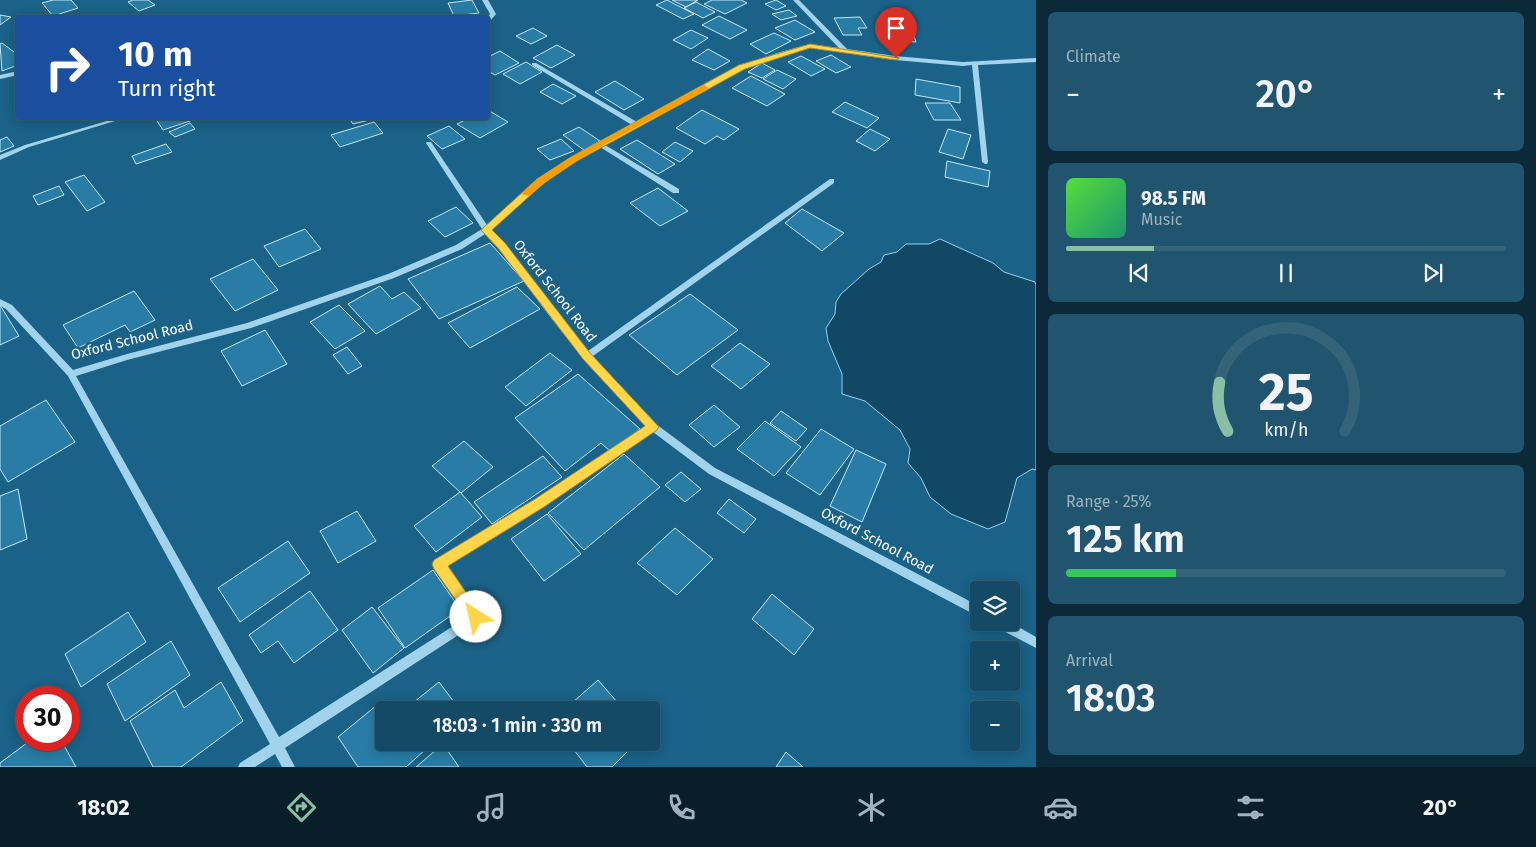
<!DOCTYPE html>
<meta charset="utf-8">
<style>
:root{--surface:#144a65;--page:#21546e;--text:#f1f3f6;--muted:#9db3bf;--line:#336279;--accent:#8abfa5}
body{margin:0;font-family:"Fira Sans",sans-serif;background:var(--page);color:var(--text);height:100vh;display:flex;flex-direction:column;font-size:19px;white-space:nowrap}
*{box-sizing:border-box;margin:0}
p{font-size:16px;color:var(--muted)}
.icon{flex:none;width:28px;height:28px;fill:none;stroke:currentColor;stroke-width:2;stroke-linecap:round;stroke-linejoin:round}
.map{position:relative;flex:1;overflow:hidden}
.drawer{display:flex;flex-direction:column;gap:12px;padding:12px;background:#0b2938;width:500px}
.drawer>*{flex:none}
.hud{position:absolute;left:15px;top:15px;width:475px;height:105px;border-radius:5px;box-shadow:0 2px 12px #0003,0 0 0 1px var(--line);background:#1a4fa0;color:#fff;overflow:hidden}
.buttons{position:absolute;left:970px;top:581px;display:grid;gap:10px}
.buttons a{display:grid;place-items:center;width:50px;height:50px;border-radius:5px;background:var(--surface);box-shadow:0 2px 12px #0003,0 0 0 1px var(--line);font-size:25px}
.speed{position:absolute;left:15px;top:686px;display:flex;gap:10px;font-size:25px;font-weight:700;text-align:center}
.speed>*{display:grid;place-content:center;width:65px;height:65px;border-radius:50%;background:var(--surface);box-shadow:0 2px 12px #0003,0 0 0 1px var(--line);line-height:1}
.speed .limit{border:8px solid #d22;background:#fff;color:#111}
.pin{position:absolute;display:grid;place-items:center;width:42px;height:42px;color:#fff;margin:-51px -21px;border-radius:50% 50% 50% 0;rotate:-45deg;box-shadow:0 0 5px #0007}
.pin .icon{rotate:45deg}
.me{position:absolute;width:55px;margin:-28px;rotate:325deg;stroke-linejoin:round;filter:drop-shadow(0 0 4px #0008)}
.turn{display:flex;align-items:center;gap:18px;height:105px;padding:0 20px;font-size:22px}
.turn .icon{width:65px;height:65px;stroke-width:2.5}
.turn b{display:block;font-size:35px;line-height:42px}
.big{font-size:38px;font-weight:600;line-height:1.1}
.drawer .tile{flex:1;display:flex;flex-direction:column;justify-content:center;gap:8px;min-width:0;padding:0 18px;border-radius:8px;background:var(--page)}
.drawer .dial{align-items:center;gap:0}
.dial svg{height:130px;overflow:visible;fill:none;stroke:var(--line);stroke-width:7;stroke-linecap:round;text-anchor:middle}
.dial text{fill:var(--text);stroke:none}
.song{display:flex;align-items:center;gap:15px}
.cover{width:60px;height:60px;border-radius:8px;background:linear-gradient(135deg,hsl(110 70% 55%),hsl(160 70% 35%))}
.played{height:5px;border-radius:2px;background:linear-gradient(90deg,var(--accent) 20%,var(--line) 20%)}
.keys{display:flex;justify-content:space-around;direction:ltr}
.heat{display:flex;justify-content:space-between;align-items:center;font-size:28px;direction:ltr}
.charge{height:8px;border-radius:4px;background:linear-gradient(90deg,#34c759 25%,var(--line) 0)}
.trip{position:absolute;left:375px;top:701px;width:285px;height:50px;border-radius:5px;background:var(--surface);box-shadow:0 2px 12px #0003,0 0 0 1px var(--line);font-weight:600;line-height:50px;text-align:center}
.tabs{display:flex;height:80px;justify-content:space-around;align-items:center;background:#081e28;color:var(--muted)}
.tabs .icon{width:35px;height:35px}
.tabs .active{color:var(--accent)}
.tabs b{font-size:22px;color:var(--text)}
main{display:flex;flex:1;min-height:0}
.map>svg:first-child{display:block}
.water{fill:#114865;stroke:#94d3ef}
.building{fill:#287ca5;stroke:#c6e9f9}
.lines{fill:none;stroke-linecap:round;stroke-linejoin:round}
.minor{fill:#a1d4ec;fill-rule:evenodd}
.route{fill:#ffd54a;stroke:#a68a30}
.slow{fill:#f59e0b}
.labels{text-anchor:middle;dominant-baseline:central;stroke-width:5;stroke-linejoin:round;paint-order:stroke}
.street-label{font-size:14px;fill:#fff;stroke:#1a6287}
</style>
<main>
<div class="map">
<svg width="1036" height="767" viewBox="0 0 1036 767">
<rect width="100%" height="100%" fill="#1a6287"/>
<path class="water" d="M 940,239 L 993,263 L 1004,272 L 1035,282 L 1036,285 L 1036,470 L 1032,469 L 1017,478 L 1005,522 L 988,529 L 951,514 L 930,497 L 921,478 L 908,463 L 910,449 L 900,430 L 865,401 L 842,394 L 842,374 L 828,341 L 826,328 L 835,314 L 836,302 L 841,294 L 869,269 L 881,262 L 884,255 L 897,252 L 906,244 L 929,244 Z"/>
<path class="building" d="M 53,0 L 71,0 L 78,8 L 53,16 L 42,3 Z
M 133,0 L 148,0 L 155,5 L 139,11 L 128,2 Z
M 472,0 L 479,13 L 454,16 L 448,3 Z
M 667,0 L 694,14 L 683,19 L 656,5 Z
M 672,0 L 698,0 L 686,7 Z
M 712,0 L 741,0 L 747,3 L 725,14 L 704,4 Z
M 776,0 L 786,6 L 776,10 L 765,4 Z
M 696,2 L 715,12 L 703,18 L 684,8 Z
M 789,10 L 797,16 L 781,20 L 772,14 Z
M 0,15 L 11,17 L 0,25 Z
M 719,16 L 747,30 L 730,39 L 702,25 Z
M 860,17 L 867,28 L 858,28 L 862,35 L 843,35 L 834,18 Z
M 795,20 L 815,32 L 795,40 L 775,28 Z
M 533,28 L 547,36 L 531,44 L 516,36 Z
M 691,30 L 708,38 L 691,49 L 673,40 Z
M 774,33 L 791,41 L 766,54 L 750,44 Z
M 888,33 L 914,36 L 916,42 L 890,40 Z
M 2,43 L 18,55 L 18,65 L 2,71 L 0,44 Z
M 557,45 L 575,55 L 551,68 L 533,58 Z
M 708,49 L 730,61 L 714,70 L 692,60 Z
M 500,51 L 519,63 L 495,75 L 488,71 L 488,57 Z
M 831,55 L 851,67 L 836,73 L 816,61 Z
M 801,56 L 825,69 L 811,76 L 788,62 Z
M 526,62 L 542,72 L 520,84 L 503,74 Z
M 762,63 L 775,70 L 762,78 L 748,72 Z
M 777,70 L 796,79 L 783,89 L 763,79 Z
M 751,76 L 785,94 L 767,106 L 732,88 Z
M 916,79 L 960,87 L 960,103 L 915,95 Z
M 615,81 L 644,99 L 624,110 L 595,92 Z
M 553,84 L 576,96 L 562,104 L 540,92 Z
M 845,102 L 879,118 L 867,128 L 832,112 Z
M 925,103 L 950,103 L 961,120 L 934,120 Z
M 488,110 L 508,122 L 480,138 L 457,124 L 469,118 L 488,118 Z
M 702,110 L 739,129 L 724,140 L 717,136 L 705,144 L 676,128 Z
M 155,118 L 191,118 L 193,120 L 163,130 Z
M 349,118 L 378,118 L 353,124 Z
M 374,122 L 383,133 L 340,147 L 331,135 Z
M 190,123 L 195,129 L 175,137 L 169,132 Z
M 449,126 L 465,139 L 442,149 L 427,136 Z
M 579,127 L 600,141 L 584,150 L 563,135 Z
M 870,129 L 890,139 L 875,151 L 856,141 Z
M 948,129 L 971,135 L 963,159 L 939,152 Z
M 7,137 L 14,146 L 0,152 L 0,140 Z
M 561,139 L 574,151 L 550,160 L 537,149 Z
M 637,140 L 675,164 L 658,174 L 620,149 Z
M 675,142 L 693,151 L 680,162 L 662,152 Z
M 166,144 L 172,152 L 136,164 L 132,156 Z
M 947,161 L 990,171 L 988,187 L 945,177 Z
M 84,175 L 105,202 L 87,211 L 65,182 Z
M 59,186 L 64,195 L 38,205 L 33,196 Z
M 658,188 L 688,211 L 660,226 L 630,203 Z
M 456,207 L 473,223 L 445,237 L 428,221 Z
M 802,209 L 844,233 L 822,251 L 785,223 Z
M 305,229 L 321,249 L 279,267 L 264,246 Z
M 490,243 L 524,281 L 439,319 L 408,279 Z
M 253,259 L 278,290 L 235,311 L 210,279 Z
M 380,286 L 392,299 L 404,292 L 421,308 L 376,334 L 348,304 Z
M 517,287 L 540,309 L 470,348 L 448,323 Z
M 134,291 L 155,320 L 130,332 L 125,325 L 78,348 L 63,325 Z
M 690,294 L 738,330 L 677,375 L 629,335 Z
M 0,305 L 19,336 L 0,345 Z
M 339,305 L 365,331 L 335,349 L 310,322 Z
M 265,330 L 287,364 L 242,386 L 221,351 Z
M 740,343 L 770,364 L 741,389 L 711,366 Z
M 347,347 L 362,366 L 348,374 L 333,355 Z
M 550,353 L 572,370 L 526,406 L 505,387 Z
M 578,374 L 640,429 L 611,452 L 601,443 L 565,471 L 515,418 Z
M 46,400 L 75,442 L 8,482 L 0,469 L 0,426 Z
M 714,405 L 740,427 L 714,447 L 689,425 Z
M 781,411 L 807,429 L 796,441 L 770,423 Z
M 765,421 L 801,447 L 774,476 L 737,449 Z
M 821,429 L 854,449 L 820,495 L 786,473 Z
M 464,441 L 493,467 L 461,493 L 432,466 Z
M 856,450 L 886,464 L 862,522 L 830,506 Z
M 624,454 L 660,487 L 584,550 L 548,513 Z
M 543,456 L 562,477 L 492,524 L 474,502 Z
M 681,472 L 701,489 L 685,502 L 665,485 Z
M 18,489 L 27,539 L 0,550 L 0,496 Z
M 460,492 L 482,517 L 436,552 L 414,526 Z
M 729,499 L 756,519 L 744,533 L 717,513 Z
M 357,511 L 376,541 L 338,563 L 320,531 Z
M 547,514 L 581,554 L 544,581 L 511,539 Z
M 675,528 L 713,559 L 677,595 L 637,563 Z
M 288,541 L 310,573 L 240,622 L 218,588 Z
M 433,570 L 460,609 L 405,648 L 378,608 Z
M 310,591 L 338,630 L 294,663 L 278,641 L 261,653 L 249,635 Z
M 772,594 L 814,629 L 794,655 L 752,619 Z
M 372,607 L 404,648 L 373,673 L 342,630 Z
M 128,612 L 146,642 L 81,687 L 65,654 Z
M 171,641 L 190,675 L 125,721 L 107,684 Z
M 598,680 L 624,710 L 564,710 Z
M 221,682 L 243,721 L 181,767 L 153,767 L 130,721 L 175,690 L 184,708 Z
M 439,682 L 460,710 L 404,710 Z
M 383,700 L 390,710 L 384,710 L 384,742 L 434,742 L 406,767 L 358,767 L 338,737 Z
M 31,740 L 61,740 L 76,767 L 0,767 L 0,763 Z
M 541,742 L 556,742 L 547,751 Z
M 568,742 L 637,742 L 612,767 L 587,767 Z
M 443,744 L 459,767 L 416,767 Z
M 786,752 L 803,767 L 776,767 Z"/>
<g class="lines">
<path class="minor" d="M 482,0 L 488,0 L 496,14 L 490,21 L 488,22 L 487,18 L 490,14 Z
M 793,0 L 799,0 L 847,49 L 895,56 L 963,62 L 1036,58 L 1036,62 L 978,65 L 988,162 L 987,164 L 985,164 L 982,162 L 972,65 L 963,66 L 895,60 L 810,48 L 781,55 L 744,68 L 605,145 L 679,189 L 679,193 L 673,193 L 600,147 L 576,160 L 543,183 L 491,230 L 505,243 L 556,313 L 588,351 L 830,179 L 834,179 L 834,183 L 593,356 L 656,424 L 715,468 L 979,606 L 979,617 L 709,474 L 653,432 L 543,506 L 446,565 L 480,613 L 481,617 L 480,621 L 285,748 L 295,767 L 282,767 L 275,754 L 255,767 L 238,767 L 240,763 L 270,744 L 68,376 L 6,309 L 0,306 L 0,299 L 12,305 L 73,370 L 127,354 L 247,323 L 388,274 L 456,245 L 482,229 L 426,143 L 427,142 L 431,142 L 487,225 L 539,179 L 572,158 L 632,125 L 532,65 L 532,63 L 536,63 L 637,122 L 740,66 L 777,53 L 810,44 L 839,48 ZM 485,234 C 511,258 529,290 551,318 C 581,356 614,391 647,426 L 537,500 L 435,561 L 434,564 L 435,567 L 469,616 L 279,737 L 76,376 L 127,360 L 251,328 L 394,278 L 462,249 Z
M 18,71 L 18,75 L 0,79 L 0,75 Z
M 117,118 L 125,118 L 29,147 L 0,160 L 0,155 L 25,145 Z
M 993,622 L 1010,622 L 1036,637 L 1036,648 L 994,626 Z"/>
</g>
<path class="route" d="M 810,44 L 899,58 L 896,60 L 810,48 L 745,69 L 577,161 L 544,183 L 492,230 L 505,243 L 590,353 L 659,427 L 657,430 L 544,507 L 448,566 L 483,617 L 481,622 L 476,624 L 471,622 L 434,569 L 432,564 L 434,560 L 535,499 L 645,426 L 583,359 L 498,248 L 481,230 L 537,179 L 571,157 L 739,65 Z"/>
<path class="slow" d="M 704,85 L 708,88 L 707,90 C 651,121 576,154 529,196 L 521,194 L 537,179 L 571,157 Z"/>
<g class="labels">
<g class="street-label">
<text transform="translate(555 291) rotate(52)">Oxford School Road</text>
<text transform="translate(132 340) rotate(-14)">Oxford School Road</text>
<text transform="translate(877 541) rotate(28)">Oxford School Road</text>
</g>
</g>
</svg>
<div class="buttons">
<a><svg class="icon" aria-label="layers" viewBox="0 0 24 24"><path d="M12 4l9 5-9 5-9-5zM3 14l9 5 9-5"/></svg></a>
<a>+</a>
<a>−</a>
</div>
<div class="speed"><div class="limit">30</div></div>
<div class="pin" style="left:896px;top:58px;background:#d93025"><svg class="icon" aria-label="arrive" viewBox="0 0 24 24"><path d="M6 21V4h12l-3 4 3 4H6"/></svg></div>
<svg class="me" style="left:476px;top:617px" viewBox="-20 -20 40 40"><circle r="19" fill="#fff"/><path d="M0-13L10 11 0 6-10 11z" fill="#ffd54a"/></svg>
<div class="trip">18:03 · 1 min · 330 m</div>
<div class="hud">
<div class="turn"><svg class="icon" aria-label="right" viewBox="0 0 24 24"><path d="M7 20v-9h11M14 6l5 5-5 5"/></svg><div><b>10 m</b>Turn right</div></div>
</div>
</div>
<section class="drawer">
<div class="tile"><p>Climate</p>
<div class="heat"><a>−</a><b class="big">20°</b><a>+</a></div>
</div>
<div class="tile">
<div class="song"><i class="cover"></i><div><b>98.5 FM</b><p>Music</p></div></div>
<div class="played"></div>
<div class="keys"><svg class="icon" aria-label="previous" viewBox="0 0 24 24"><path d="M18 5L8 12l10 7zM5 5v14"/></svg><svg class="icon" aria-label="pause" viewBox="0 0 24 24"><path d="M8 5v14M16 5v14"/></svg><svg class="icon" aria-label="next" viewBox="0 0 24 24"><path d="M6 5l10 7-10 7zM19 5v14"/></svg></div>
</div>
<div class="tile dial"><svg viewBox="0 0 100 80">
<path d="M14 69A42 42 0 1 1 86 69"/>
<path d="M14 69A42 42 0 0 1 9 39" stroke="#8abfa5"/>
<text x="50" y="56" font-size="32" font-weight="700">25</text>
<text x="50" y="72" font-size="11">km/h</text>
</svg></div>
<div class="tile"><p>Range · 25%</p><b class="big">125 km</b><div class="charge"></div></div>
<div class="tile"><p>Arrival</p><b class="big">18:03</b></div>
</section>
</main>
<nav class="tabs">
<b>18:02</b>
<svg class="icon active" aria-label="directions" viewBox="0 0 24 24"><path d="M12 3l9 9-9 9-9-9zM9 14v-3h6M13 9l2 2-2 2"/></svg>
<svg class="icon" aria-label="music" viewBox="0 0 24 24"><path d="M9 18V5l10-2v13"/><circle cx="6" cy="18" r="3"/><circle cx="16" cy="16" r="3"/></svg>
<svg class="icon" aria-label="phone" viewBox="0 0 24 24"><path d="M5 4h4l2 5-3 2q2 4 5 5l2-3 5 2v4C11 20 4 13 5 4z"/></svg>
<svg class="icon" aria-label="climate" viewBox="0 0 24 24"><path d="M12 3v18M4 7l16 10M4 17L20 7"/></svg>
<svg class="icon" aria-label="car" viewBox="0 0 24 24"><path d="M5 17H2v-5l4-1 3-4h7l3 4 3 1v5h-3M9 17h6M6 11h13"/><circle cx="7" cy="17" r="2"/><circle cx="17" cy="17" r="2"/></svg>
<svg class="icon" aria-label="filters" viewBox="0 0 24 24"><path d="M4 7h16M4 17h16"/><circle cx="9" cy="7" r="2"/><circle cx="15" cy="17" r="2"/></svg>
<b>20°</b>
</nav>
